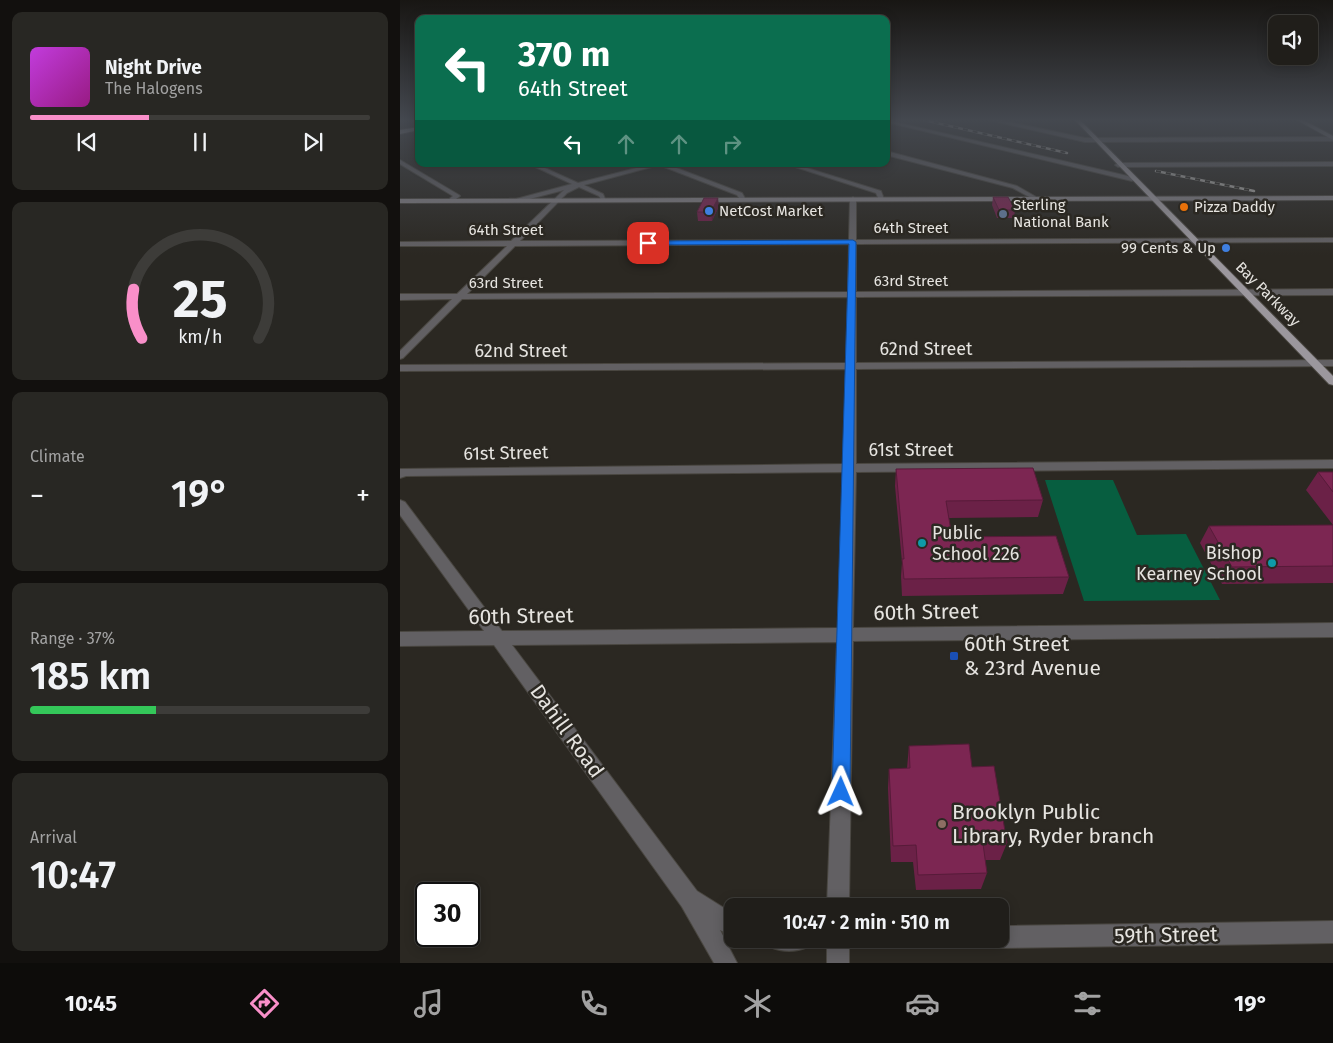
<!DOCTYPE html>
<meta charset="utf-8">
<style>
:root{--surface:#201e1a;--page:#282723;--text:#f1f3f6;--muted:#a2a2a2;--line:#3d3c39;--accent:#f98fc9}
body{margin:0;font-family:"Fira Sans",sans-serif;background:var(--page);color:var(--text);height:100vh;display:flex;flex-direction:column;font-size:19px;white-space:nowrap}
*{box-sizing:border-box;margin:0}
p{font-size:16px;color:var(--muted)}
.icon{flex:none;width:28px;height:28px;fill:none;stroke:currentColor;stroke-width:2;stroke-linecap:round;stroke-linejoin:round}
.map{position:relative;flex:1;overflow:hidden}
.side{display:flex;flex-direction:column;gap:12px;padding:12px;background:#12100e;width:400px}
.side>*{flex:none}
.hud{position:absolute;left:15px;top:15px;width:475px;height:152px;border-radius:10px;box-shadow:0 2px 12px #0003,0 0 0 1px var(--line);background:#0b6e4f;color:#fff;overflow:hidden}
.fabs{position:absolute;left:868px;top:15px;display:grid;gap:10px}
.fabs a{display:grid;place-items:center;width:50px;height:50px;border-radius:10px;background:var(--surface);box-shadow:0 2px 12px #0003,0 0 0 1px var(--line);font-size:25px}
.speed{position:absolute;left:15px;top:882px;display:flex;gap:10px;font-size:25px;font-weight:700;text-align:center}
.speed>*{display:grid;place-content:center;width:65px;height:65px;border-radius:50%;background:var(--surface);box-shadow:0 2px 12px #0003,0 0 0 1px var(--line);line-height:1}
.speed .limit{border:2px solid #111;border-radius:8px;background:#fff;color:#111}
.pin{position:absolute;display:grid;place-items:center;width:42px;height:42px;color:#fff;margin:-21px;border-radius:10px;box-shadow:0 2px 8px #0006}
.me{position:absolute;width:55px;margin:-28px;rotate:1deg;stroke-linejoin:round;filter:drop-shadow(0 0 4px #0008)}
.turn{display:flex;align-items:center;gap:18px;height:105px;padding:0 20px;font-size:22px}
.turn .icon{width:65px;height:65px;stroke-width:2.5}
.turn b{display:block;font-size:35px;line-height:42px}
.lanes{display:flex;align-items:center;height:48px;padding:0 20px;background:#0003;justify-content:center;gap:25px;direction:ltr}
.lanes .off{opacity:.35}
.big{font-size:38px;font-weight:600;line-height:1.1}
.side .card{flex:1;display:flex;flex-direction:column;justify-content:center;gap:8px;min-width:0;padding:0 18px;border-radius:10px;background:var(--page)}
.side .dial{align-items:center;gap:0}
.dial svg{height:130px;overflow:visible;fill:none;stroke:var(--line);stroke-width:7;stroke-linecap:round;text-anchor:middle}
.dial text{fill:var(--text);stroke:none}
.song{display:flex;align-items:center;gap:15px}
.cover{width:60px;height:60px;border-radius:8px;background:linear-gradient(135deg,hsl(290 70% 55%),hsl(310 70% 35%))}
.played{height:5px;border-radius:2px;background:linear-gradient(90deg,var(--accent) 35%,var(--line) 35%)}
.keys{display:flex;justify-content:space-around;direction:ltr}
.heat{display:flex;justify-content:space-between;align-items:center;font-size:28px;direction:ltr}
.charge{height:8px;border-radius:4px;background:linear-gradient(90deg,#34c759 37%,var(--line) 0)}
.trip{position:absolute;left:324px;top:898px;width:285px;height:50px;border-radius:10px;background:var(--surface);box-shadow:0 2px 12px #0003,0 0 0 1px var(--line);font-weight:600;line-height:50px;text-align:center}
.tab-bar{display:flex;height:80px;justify-content:space-around;align-items:center;background:#0d0c0a;color:var(--muted)}
.tab-bar .icon{width:35px;height:35px}
.tab-bar .on{color:var(--accent)}
.tab-bar b{font-size:22px;color:var(--text)}
main{display:flex;flex:1;min-height:0}
.map>svg:first-child{display:block}
.green{fill:#075e40}
.lines{fill:none;stroke-linecap:round;stroke-linejoin:round}
.street-casing{stroke:#494640;stroke-width:2}
.secondary-casing{stroke:#494640;stroke-width:2}
.primary-casing{stroke:#494640;stroke-width:2}
.street{fill:#626063;fill-rule:evenodd}
.secondary{fill:#827f83;fill-rule:evenodd}
.primary{fill:#9b979d;fill-rule:evenodd}
.rail-casing{stroke:#a9a7a2;stroke-width:2.5}
.rail{stroke:#2b2822;stroke-width:2;stroke-dasharray:5;stroke-linecap:butt}
.wall{fill:#6b2147}
.shaded-wall{fill:#571b39}
.building{fill:#7c2652;stroke:#571b39}
.route{fill:#1a73e8;stroke:#114b97}
.food-dot{fill:#e8710a;stroke:#2b2822;stroke-width:2}
.shop-dot{fill:#3f7fe0;stroke:#2b2822;stroke-width:2}
.service-dot{fill:#5c6f8a;stroke:#2b2822;stroke-width:2}
.culture-dot{fill:#0f9aa8;stroke:#2b2822;stroke-width:2}
.transit-dot{fill:#1a4fb4;stroke:#2b2822;stroke-width:2}
.education-dot{fill:#8d6e63;stroke:#2b2822;stroke-width:2}
.labels{text-anchor:middle;dominant-baseline:central;stroke-width:5;stroke-linejoin:round;paint-order:stroke}
.far-poi-label{font-size:15px;fill:#e6e4e0;stroke:#2b2822;text-anchor:start}
.far-street-label{font-size:15px;fill:#e6e4e0;stroke:#2b2822}
.street-label{font-size:18px;fill:#e6e4e0;stroke:#2b2822}
.poi-label{font-size:18px;fill:#e6e4e0;stroke:#2b2822;text-anchor:start}
.near-street-label{font-size:21px;fill:#e6e4e0;stroke:#2b2822}
.near-poi-label{font-size:21px;fill:#e6e4e0;stroke:#2b2822;text-anchor:start}
</style>
<main>
<section class="side">
<div class="card">
<div class="song"><i class="cover"></i><div><b>Night Drive</b><p>The Halogens</p></div></div>
<div class="played"></div>
<div class="keys"><svg class="icon" aria-label="previous" viewBox="0 0 24 24"><path d="M18 5L8 12l10 7zM5 5v14"/></svg><svg class="icon" aria-label="pause" viewBox="0 0 24 24"><path d="M8 5v14M16 5v14"/></svg><svg class="icon" aria-label="next" viewBox="0 0 24 24"><path d="M6 5l10 7-10 7zM19 5v14"/></svg></div>
</div>
<div class="card dial"><svg viewBox="0 0 100 80">
<path d="M14 69A42 42 0 1 1 86 69"/>
<path d="M14 69A42 42 0 0 1 9 39" stroke="#f98fc9"/>
<text x="50" y="56" font-size="32" font-weight="700">25</text>
<text x="50" y="72" font-size="11">km/h</text>
</svg></div>
<div class="card"><p>Climate</p>
<div class="heat"><a>−</a><b class="big">19°</b><a>+</a></div>
</div>
<div class="card"><p>Range · 37%</p><b class="big">185 km</b><div class="charge"></div></div>
<div class="card"><p>Arrival</p><b class="big">10:47</b></div>
</section>
<div class="map">
<svg width="933" height="963" viewBox="0 0 933 963">
<rect width="100%" height="100%" fill="#2b2822"/>
<path class="green" d="M 645,480 L 713,480 L 737,535 L 786,534 L 820,600 L 684,601 Z"/>
<g class="lines">
<g class="street-casing">
<path id="street" d="M 486,120 L 732,177 L 735,179 L 732,181 L 486,122 Z
M 589,120 L 600,120 L 685,138 L 933,137 L 933,141 L 685,142 Z
M 486,151 L 617,186 L 638,198 L 633,199 L 613,188 L 486,155 Z
M 0,160 L 59,195 L 60,196 L 52,202 L 48,202 L 48,200 L 53,196 L 0,164 Z
M 933,162 L 933,166 L 718,167 L 715,165 L 718,163 Z
M 129,164 L 136,164 L 178,183 L 252,164 L 266,164 L 342,193 L 346,200 L 341,201 L 337,195 L 259,165 L 184,185 L 203,194 L 206,201 L 202,201 L 199,196 L 179,187 L 167,193 L 120,241 L 449,240 L 450,199 L 453,197 L 456,199 L 456,240 L 933,238 L 933,242 L 456,244 L 456,292 L 933,289 L 933,295 L 456,297 L 456,363 L 933,360 L 933,366 L 456,369 L 456,464 L 933,460 L 933,468 L 456,472 L 453,628 L 933,623 L 933,637 L 453,641 L 449,906 L 427,906 L 437,642 L 112,645 L 297,891 L 332,913 L 332,936 L 320,930 L 337,963 L 314,963 L 282,907 L 94,645 L 0,646 L 0,632 L 84,631 L 0,515 L 0,500 L 5,502 L 102,631 L 438,628 L 443,472 L 6,476 L 0,478 L 0,469 L 444,464 L 446,369 L 0,371 L 0,365 L 446,363 L 448,297 L 62,299 L 3,358 L 0,359 L 0,351 L 52,299 L 0,300 L 0,294 L 57,294 L 107,246 L 0,246 L 0,242 L 111,241 L 164,190 L 118,202 L 116,199 L 172,184 ZM 449,244 L 448,292 L 67,294 L 115,246 Z
M 386,164 L 394,164 L 481,191 L 484,199 L 479,200 L 476,193 Z
M 933,921 L 933,943 L 600,948 L 592,945 L 590,939 L 600,939 L 600,926 Z
M 367,939 L 411,939 L 408,947 C 396,952 382,952 370,947 Z
M 427,939 L 449,939 L 449,963 L 427,963 Z"/>
</g>
<g class="secondary-casing">
<path id="secondary" d="M 903,120 L 933,136 L 933,140 L 897,120 Z
M 933,196 L 933,200 L 0,203 L 0,199 Z"/>
</g>
<g class="primary-casing">
<path id="primary" d="M 680,120 L 933,376 L 933,385 L 929,384 L 675,120 Z
M 19,127 L 19,130 L 0,134 L 0,130 Z"/>
</g>
<use href="#street" class="street"/>
<use href="#secondary" class="secondary"/>
<use href="#primary" class="primary"/>
<g class="rail-casing">
<path id="rail" d="M 524,120 L 667,153
M 756,171 L 854,191"/>
</g>
<use href="#rail" class="rail"/>
</g>
<path class="wall" d="M 593,197 L 615,210 L 614,218 L 597,218 L 592,205 Z
M 319,206 L 312,221 L 298,221 L 297,212 Z
M 496,469 L 643,500 L 638,517 L 549,518 L 552,537 L 669,577 L 663,594 L 502,596 L 501,576 L 502,562 L 495,486 Z
M 918,472 L 933,472 L 933,583 L 822,584 L 800,543 L 809,526 L 933,525 L 906,490 Z
M 509,746 L 572,767 L 607,843 L 600,860 L 585,860 L 587,873 L 581,889 L 516,890 L 513,862 L 491,862 L 488,788 L 489,769 L 507,768 Z"/>
<path class="shaded-wall" d="M 318,198 L 319,206 L 312,221 L 311,212 Z"/>
<path class="building" d="M 593,197 L 608,197 L 615,210 L 599,210 Z
M 304,198 L 318,198 L 311,212 L 297,212 Z
M 633,468 L 643,500 L 546,501 L 552,537 L 656,536 L 669,577 L 504,579 L 502,559 L 504,559 L 496,469 Z
M 918,472 L 933,472 L 933,492 Z
M 933,525 L 933,566 L 832,567 L 809,526 Z
M 569,744 L 572,767 L 594,766 L 607,843 L 583,844 L 587,873 L 518,875 L 516,845 L 493,846 L 489,769 L 510,768 L 509,746 Z"/>
<linearGradient id="sky" x2="0" y2="1"><stop stop-color="#181613"/><stop offset="0.47" stop-color="#44484f"/><stop offset="1" stop-color="#44484f" stop-opacity="0"/></linearGradient>
<rect width="933" height="255" fill="url(#sky)"/>
<path class="route" d="M 453,240 L 456,242 L 450,792 L 447,799 L 441,801 L 435,799 L 432,792 L 449,244 L 248,245 L 245,243 L 248,241 Z"/>
<circle class="food-dot" cx="784" cy="207" r="5"/>
<g class="shop-dot">
<circle cx="309" cy="211" r="5"/>
<circle cx="826" cy="248" r="5"/>
</g>
<circle class="service-dot" cx="603" cy="214" r="5"/>
<g class="culture-dot">
<circle cx="522" cy="543" r="5"/>
<circle cx="872" cy="563" r="5"/>
</g>
<rect class="transit-dot" x="549" y="651" width="10" height="10" rx="2.5"/>
<circle class="education-dot" cx="542" cy="824" r="5"/>
<g class="labels">
<g class="far-poi-label">
<text x="613" y="205">Sterling<tspan x="613" dy="17">National Bank</tspan></text>
<text x="794" y="207">Pizza Daddy</text>
<text x="319" y="211">NetCost Market</text>
<text x="816" y="248" text-anchor="end">99 Cents &amp; Up</text>
</g>
<g class="far-street-label">
<text x="511" y="228">64th Street</text>
<text x="106" y="230">64th Street</text>
<text x="511" y="281">63rd Street</text>
<text x="106" y="283">63rd Street</text>
<text transform="translate(868 294) rotate(45)">Bay Parkway</text>
</g>
<g class="street-label">
<text x="526" y="349">62nd Street</text>
<text x="121" y="351">62nd Street</text>
<text x="511" y="450">61st Street</text>
<text transform="translate(106 453) rotate(-1)">61st Street</text>
</g>
<g class="poi-label">
<text x="532" y="533">Public<tspan x="532" dy="21">School 226</tspan></text>
<text x="862" y="553" text-anchor="end">Bishop<tspan x="862" dy="21">Kearney School</tspan></text>
</g>
<g class="near-street-label">
<text transform="translate(526 612) rotate(-1)">60th Street</text>
<text transform="translate(121 616) rotate(-1)">60th Street</text>
<text transform="translate(167 731) rotate(54)">Dahill Road</text>
<text transform="translate(766 935) rotate(-1)">59th Street</text>
</g>
<g class="near-poi-label">
<text x="564" y="644">60th Street<tspan x="564" dy="24">&amp; 23rd Avenue</tspan></text>
<text x="552" y="812">Brooklyn Public<tspan x="552" dy="24">Library, Ryder branch</tspan></text>
</g>
</g>
</svg>
<div class="fabs">
<a><svg class="icon" aria-label="sound" viewBox="0 0 24 24"><path d="M4 9h4l5-4v14l-5-4H4zM17 9q2 3 0 6"/></svg></a>
</div>
<div class="speed"><div class="limit">30</div></div>
<div class="pin" style="left:248px;top:243px;background:#d93025"><svg class="icon" aria-label="arrive" viewBox="0 0 24 24"><path d="M6 21V4h12l-3 4 3 4H6"/></svg></div>
<svg class="me" style="left:441px;top:792px" viewBox="-20 -20 40 40"><path d="M0-17L14 15 0 8-14 15z" fill="#1a73e8" stroke="#fff" stroke-width="4"/></svg>
<div class="trip">10:47 · 2 min · 510 m</div>
<div class="hud">
<div class="turn"><svg class="icon" aria-label="left" viewBox="0 0 24 24"><path d="M17 20v-9H6M10 6l-5 5 5 5"/></svg><div><b>370 m</b>64th Street</div></div>
<div class="lanes"><svg class="icon" aria-label="left" viewBox="0 0 24 24"><path d="M17 20v-9H6M10 6l-5 5 5 5"/></svg><svg class="icon off" aria-label="ahead" viewBox="0 0 24 24"><path d="M12 20V5M6 11l6-6 6 6"/></svg><svg class="icon off" aria-label="ahead" viewBox="0 0 24 24"><path d="M12 20V5M6 11l6-6 6 6"/></svg><svg class="icon off" aria-label="right" viewBox="0 0 24 24"><path d="M7 20v-9h11M14 6l5 5-5 5"/></svg></div>
</div>
</div>
</main>
<nav class="tab-bar">
<b>10:45</b>
<svg class="icon on" aria-label="directions" viewBox="0 0 24 24"><path d="M12 3l9 9-9 9-9-9zM9 14v-3h6M13 9l2 2-2 2"/></svg>
<svg class="icon" aria-label="music" viewBox="0 0 24 24"><path d="M9 18V5l10-2v13"/><circle cx="6" cy="18" r="3"/><circle cx="16" cy="16" r="3"/></svg>
<svg class="icon" aria-label="phone" viewBox="0 0 24 24"><path d="M5 4h4l2 5-3 2q2 4 5 5l2-3 5 2v4C11 20 4 13 5 4z"/></svg>
<svg class="icon" aria-label="climate" viewBox="0 0 24 24"><path d="M12 3v18M4 7l16 10M4 17L20 7"/></svg>
<svg class="icon" aria-label="car" viewBox="0 0 24 24"><path d="M5 17H2v-5l4-1 3-4h7l3 4 3 1v5h-3M9 17h6M6 11h13"/><circle cx="7" cy="17" r="2"/><circle cx="17" cy="17" r="2"/></svg>
<svg class="icon" aria-label="filters" viewBox="0 0 24 24"><path d="M4 7h16M4 17h16"/><circle cx="9" cy="7" r="2"/><circle cx="15" cy="17" r="2"/></svg>
<b>19°</b>
</nav>
